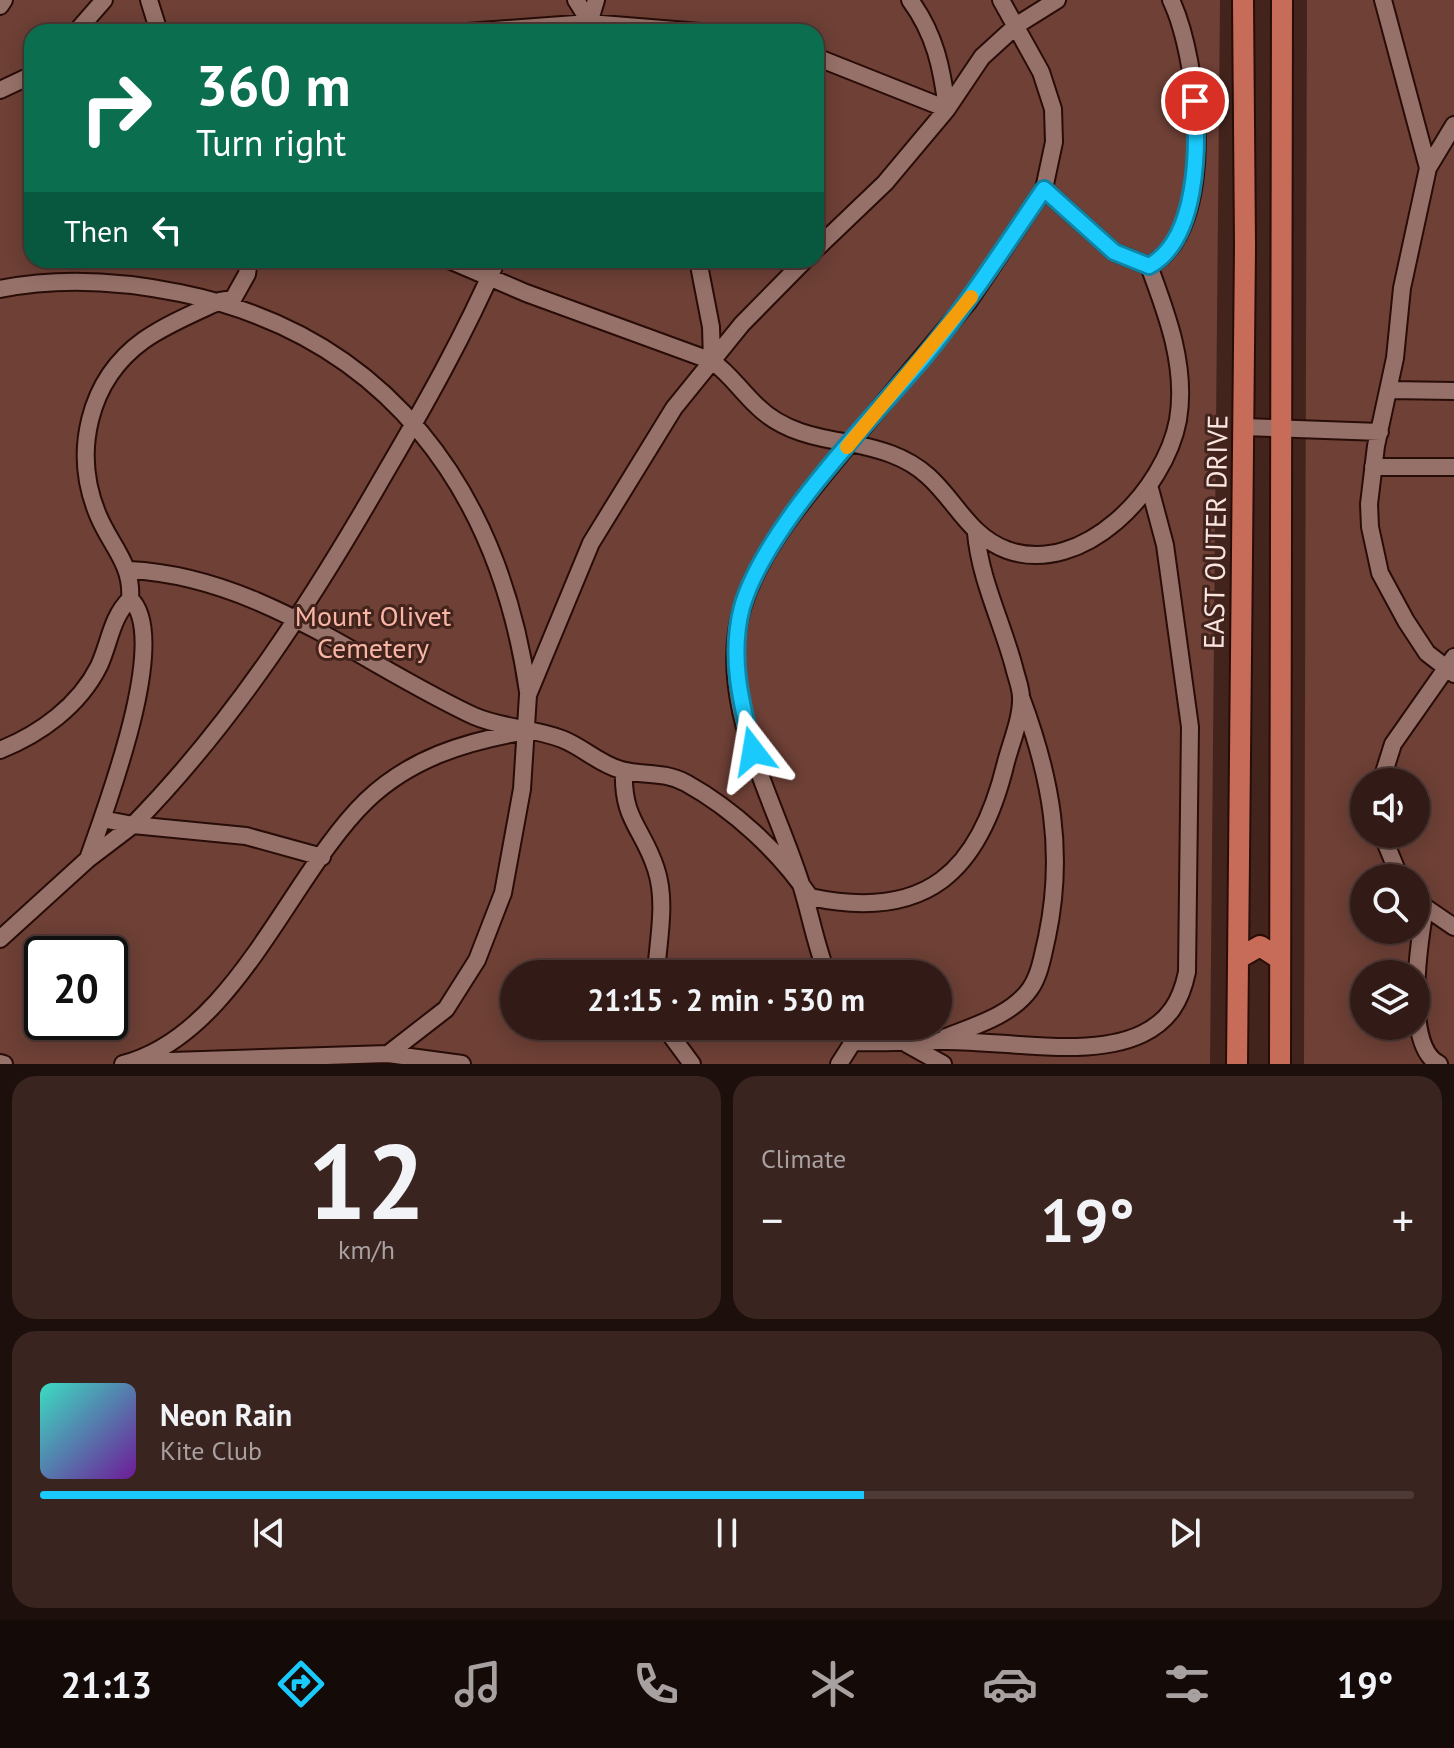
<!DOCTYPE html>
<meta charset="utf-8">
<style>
:root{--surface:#321b16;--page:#3a241f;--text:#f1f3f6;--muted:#a8a1a1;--line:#4d3935;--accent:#1acafc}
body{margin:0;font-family:"PT Sans",sans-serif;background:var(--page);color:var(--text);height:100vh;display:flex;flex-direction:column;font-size:30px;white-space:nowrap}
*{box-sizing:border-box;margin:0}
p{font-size:26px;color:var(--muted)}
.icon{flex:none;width:44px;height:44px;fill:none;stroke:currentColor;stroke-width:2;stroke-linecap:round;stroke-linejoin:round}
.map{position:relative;height:1064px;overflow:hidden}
.side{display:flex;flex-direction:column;gap:12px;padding:12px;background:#1c0f0c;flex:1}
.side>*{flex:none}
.hud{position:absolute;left:24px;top:24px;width:800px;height:244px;border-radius:24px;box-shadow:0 4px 20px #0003,0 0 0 2px var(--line);background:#0b6e4f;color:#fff;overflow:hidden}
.tools{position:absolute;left:1350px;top:768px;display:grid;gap:16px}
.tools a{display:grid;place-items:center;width:80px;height:80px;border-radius:50%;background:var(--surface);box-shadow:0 4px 20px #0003,0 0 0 2px var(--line);font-size:40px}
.speed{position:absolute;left:24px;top:936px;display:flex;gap:16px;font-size:40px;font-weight:700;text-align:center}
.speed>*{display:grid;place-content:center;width:104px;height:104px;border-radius:50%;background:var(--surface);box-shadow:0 4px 20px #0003,0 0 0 2px var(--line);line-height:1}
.speed .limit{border:4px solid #111;border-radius:12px;background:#fff;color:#111}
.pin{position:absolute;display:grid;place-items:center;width:68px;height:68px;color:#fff;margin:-34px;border:4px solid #fff;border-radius:50%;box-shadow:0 2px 8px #0007}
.me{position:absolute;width:88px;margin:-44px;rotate:346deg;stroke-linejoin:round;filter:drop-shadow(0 0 6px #0008)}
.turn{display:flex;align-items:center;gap:28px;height:168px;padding:0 40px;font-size:36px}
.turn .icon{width:104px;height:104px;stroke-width:2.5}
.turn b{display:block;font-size:56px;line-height:68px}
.then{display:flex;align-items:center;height:76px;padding:0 40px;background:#0003;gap:16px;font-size:30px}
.big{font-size:60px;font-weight:600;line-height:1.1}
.side .card{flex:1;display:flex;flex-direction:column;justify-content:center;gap:12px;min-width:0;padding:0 28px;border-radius:24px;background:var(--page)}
.side .dial{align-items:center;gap:0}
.dial b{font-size:104px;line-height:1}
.song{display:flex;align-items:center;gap:24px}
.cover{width:96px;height:96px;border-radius:12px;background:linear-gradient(135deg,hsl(170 70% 55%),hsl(280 70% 35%))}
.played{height:8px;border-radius:4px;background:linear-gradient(90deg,var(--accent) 60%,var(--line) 60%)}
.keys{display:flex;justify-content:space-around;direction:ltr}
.heat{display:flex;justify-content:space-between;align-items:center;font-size:44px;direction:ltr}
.side .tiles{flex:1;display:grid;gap:12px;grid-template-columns:1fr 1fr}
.card:last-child{grid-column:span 2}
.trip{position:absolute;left:500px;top:960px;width:452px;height:80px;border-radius:40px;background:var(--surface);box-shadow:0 4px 20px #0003,0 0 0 2px var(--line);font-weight:600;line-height:80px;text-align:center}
.tab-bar{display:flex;height:128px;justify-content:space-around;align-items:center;background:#140b09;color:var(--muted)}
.tab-bar .icon{width:56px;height:56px}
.tab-bar .selected{color:var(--accent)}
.tab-bar b{font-size:36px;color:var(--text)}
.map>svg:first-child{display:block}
.green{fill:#6e4036;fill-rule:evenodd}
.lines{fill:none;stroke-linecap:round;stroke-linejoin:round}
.minor-casing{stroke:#280c07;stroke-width:20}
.major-casing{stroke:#280c07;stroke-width:24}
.minor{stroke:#967169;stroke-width:16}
.major{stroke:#c76c58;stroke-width:20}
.route-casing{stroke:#1183a4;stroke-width:20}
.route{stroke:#1acafc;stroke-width:14}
.slow{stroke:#f59e0b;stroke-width:14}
.labels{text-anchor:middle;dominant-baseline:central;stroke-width:6;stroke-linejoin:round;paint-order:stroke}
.street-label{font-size:28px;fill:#fae5e0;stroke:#43241d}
.park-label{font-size:28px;fill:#f9b5a5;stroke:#43241d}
</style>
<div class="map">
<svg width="1454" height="1064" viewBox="0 0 1454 1064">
<rect width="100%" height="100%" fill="#43241d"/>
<path class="green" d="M 0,0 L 1220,0 L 1210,1064 L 0,1064 ZM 32,32 L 816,32 L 816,260 L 32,260 ZM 42,954 L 110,954 L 110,1022 L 42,1022 ZM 514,974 L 938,974 L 938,1026 L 514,1026 Z
M 1307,0 L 1454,0 L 1454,1064 L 1304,1064 ZM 1364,782 L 1416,782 L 1416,834 L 1364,834 ZM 1364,878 L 1416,878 L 1416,930 L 1364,930 ZM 1364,974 L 1416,974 L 1416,1026 L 1364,1026 Z"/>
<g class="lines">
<g class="minor-casing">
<path id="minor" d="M 149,0 L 159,32
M 576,0 L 594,29
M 910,0 C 935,34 942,68 947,109
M 1383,0 L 1428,168 L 1402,288 L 1395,358 L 1376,446 L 1369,504 L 1370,527 L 1380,573 L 1406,621 L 1427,653 L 1454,674
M 0,6 L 4,0
M 588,27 L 596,0
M 76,32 L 104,0
M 467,32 L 589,23 L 700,32
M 816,57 L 947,109
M 0,90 L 32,75
M 1428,168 L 1454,125
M 1044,189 L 1114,252 L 1149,266 C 1219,230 1199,59 1171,0
M 816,249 L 885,183 L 947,109 L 982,57 L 1017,25 L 1057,0
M 449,260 L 526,293 L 712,361 C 730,374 741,391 757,406 C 782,431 817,438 850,443 L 969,301 L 1044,189 L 1054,142 L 1053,109 L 1041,72 L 1001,0
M 698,260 L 711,327 L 712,361
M 0,289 C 59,277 121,281 180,293 C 386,335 499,489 528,692
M 1390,390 L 1454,391
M 1243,427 L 1380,432
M 1373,467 L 1454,467
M 129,570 C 259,576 360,663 474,716 C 501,728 534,728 562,739 C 583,747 599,764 621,770 C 644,776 664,771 686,783 C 733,809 780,852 810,897 C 927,922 980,871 1006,762 C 1011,743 1022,717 1021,697 C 1021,688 1016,676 1014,667 C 1002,622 980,579 976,533
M 0,750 C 40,734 79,706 99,666 C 110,642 111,618 130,599 C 133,564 110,545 98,515 C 72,453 88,380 144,340 C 167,324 194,313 220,301 L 233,299 L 247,274 L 249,260
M 624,771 C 622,820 643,828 656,869 C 667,902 658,940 656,974
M 1381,782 L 1393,744 L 1454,657
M 102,819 L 133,825 C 234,722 313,599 384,475 C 425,405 465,334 497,260
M 1382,834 L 1400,878
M 88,859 C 105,810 172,636 130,599
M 1416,901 L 1454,927
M 1425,908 C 1419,943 1403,1046 1439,1064
M 0,939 L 87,860 L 133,825 L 246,836 L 322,857
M 827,974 C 815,943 810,912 800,881 C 772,794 714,698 743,605 C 762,545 811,491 850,443 C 879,449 906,456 928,476 C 956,501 969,536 1007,550 C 1083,577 1165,490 1178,420 C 1187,367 1167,314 1149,266
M 664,1026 L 692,1064
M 847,1026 L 853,1042
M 946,1037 C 974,1026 1012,1015 1030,989 C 1040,975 1043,954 1047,937 C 1065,852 1051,777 1021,697
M 907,1044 L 943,1064
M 388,1054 L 462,1064
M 151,1057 L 171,1061 L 388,1054 L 446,1009 L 477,960 L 503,893 L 522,789 L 528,695 L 591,543 L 674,408 L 742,324 L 805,260
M 0,1063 L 4,1064
M 123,1064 C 236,1035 290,874 367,800 C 410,759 464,742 521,732
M 839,1064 L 853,1042 C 882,1043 910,1041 939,1041 C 999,1039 1087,1060 1142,1034 C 1169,1021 1181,1001 1187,972 L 1190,727 L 1165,545 L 1149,485"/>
</g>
<g class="major-casing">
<path id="major" d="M 1239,958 L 1260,946 L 1280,959
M 1237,1064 L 1245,246 L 1243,0
M 1280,1064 L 1282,0"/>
</g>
<use href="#minor" class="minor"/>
<use href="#major" class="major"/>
</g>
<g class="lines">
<g class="route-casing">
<path id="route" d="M 753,751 C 741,703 729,656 742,607 C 765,527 869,422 924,357 C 968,304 1005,246 1044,189 L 1114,252 L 1149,266 C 1198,240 1198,149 1195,101"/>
</g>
<use href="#route" class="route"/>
<path class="slow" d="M 847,447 L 971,297"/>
</g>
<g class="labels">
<g class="street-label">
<text transform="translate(1215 532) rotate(-89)">EAST OUTER DRIVE</text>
</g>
<g class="park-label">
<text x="373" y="615">Mount Olivet<tspan x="373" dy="32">Cemetery</tspan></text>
</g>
</g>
</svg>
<div class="tools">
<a><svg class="icon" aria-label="sound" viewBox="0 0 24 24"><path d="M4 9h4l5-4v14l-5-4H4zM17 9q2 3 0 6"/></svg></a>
<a><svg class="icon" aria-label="search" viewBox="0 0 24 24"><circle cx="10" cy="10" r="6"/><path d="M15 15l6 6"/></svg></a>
<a><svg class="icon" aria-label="layers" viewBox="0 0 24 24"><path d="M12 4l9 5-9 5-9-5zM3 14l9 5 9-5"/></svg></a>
</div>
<div class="speed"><div class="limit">20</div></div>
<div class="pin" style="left:1195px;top:101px;background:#d93025"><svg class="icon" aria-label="arrive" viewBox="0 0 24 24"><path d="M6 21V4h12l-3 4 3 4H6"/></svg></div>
<svg class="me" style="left:753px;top:751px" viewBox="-20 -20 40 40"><path d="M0-17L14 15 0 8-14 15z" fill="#1acafc" stroke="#fff" stroke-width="4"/></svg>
<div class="trip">21:15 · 2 min · 530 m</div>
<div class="hud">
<div class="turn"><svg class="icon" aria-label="right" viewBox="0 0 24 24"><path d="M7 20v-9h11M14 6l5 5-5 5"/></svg><div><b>360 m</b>Turn right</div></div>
<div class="then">Then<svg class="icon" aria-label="left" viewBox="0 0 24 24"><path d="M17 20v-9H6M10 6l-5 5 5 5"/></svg></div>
</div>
</div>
<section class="side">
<div class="tiles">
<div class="card dial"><b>12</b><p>km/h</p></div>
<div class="card"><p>Climate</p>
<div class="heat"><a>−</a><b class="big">19°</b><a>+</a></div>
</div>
<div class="card">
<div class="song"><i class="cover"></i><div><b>Neon Rain</b><p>Kite Club</p></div></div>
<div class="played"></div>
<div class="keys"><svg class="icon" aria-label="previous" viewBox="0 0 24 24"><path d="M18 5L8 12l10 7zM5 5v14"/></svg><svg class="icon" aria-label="pause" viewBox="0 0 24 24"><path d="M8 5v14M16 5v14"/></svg><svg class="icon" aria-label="next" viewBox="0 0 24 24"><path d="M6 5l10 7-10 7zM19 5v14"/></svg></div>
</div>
</div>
</section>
<nav class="tab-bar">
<b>21:13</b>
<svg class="icon selected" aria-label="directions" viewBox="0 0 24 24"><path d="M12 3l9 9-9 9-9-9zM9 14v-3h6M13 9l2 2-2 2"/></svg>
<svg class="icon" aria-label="music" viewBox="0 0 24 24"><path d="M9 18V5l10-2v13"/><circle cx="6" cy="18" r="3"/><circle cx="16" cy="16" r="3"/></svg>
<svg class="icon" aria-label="phone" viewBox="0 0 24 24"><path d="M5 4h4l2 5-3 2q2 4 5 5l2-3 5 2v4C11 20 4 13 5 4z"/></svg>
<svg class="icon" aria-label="climate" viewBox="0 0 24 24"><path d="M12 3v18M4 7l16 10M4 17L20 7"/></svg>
<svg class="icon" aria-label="car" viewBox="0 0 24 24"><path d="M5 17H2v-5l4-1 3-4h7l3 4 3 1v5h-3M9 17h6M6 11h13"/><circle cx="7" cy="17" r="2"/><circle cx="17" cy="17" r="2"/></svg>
<svg class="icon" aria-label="filters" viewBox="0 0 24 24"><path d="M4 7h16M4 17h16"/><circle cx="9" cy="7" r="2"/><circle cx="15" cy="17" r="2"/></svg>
<b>19°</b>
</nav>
